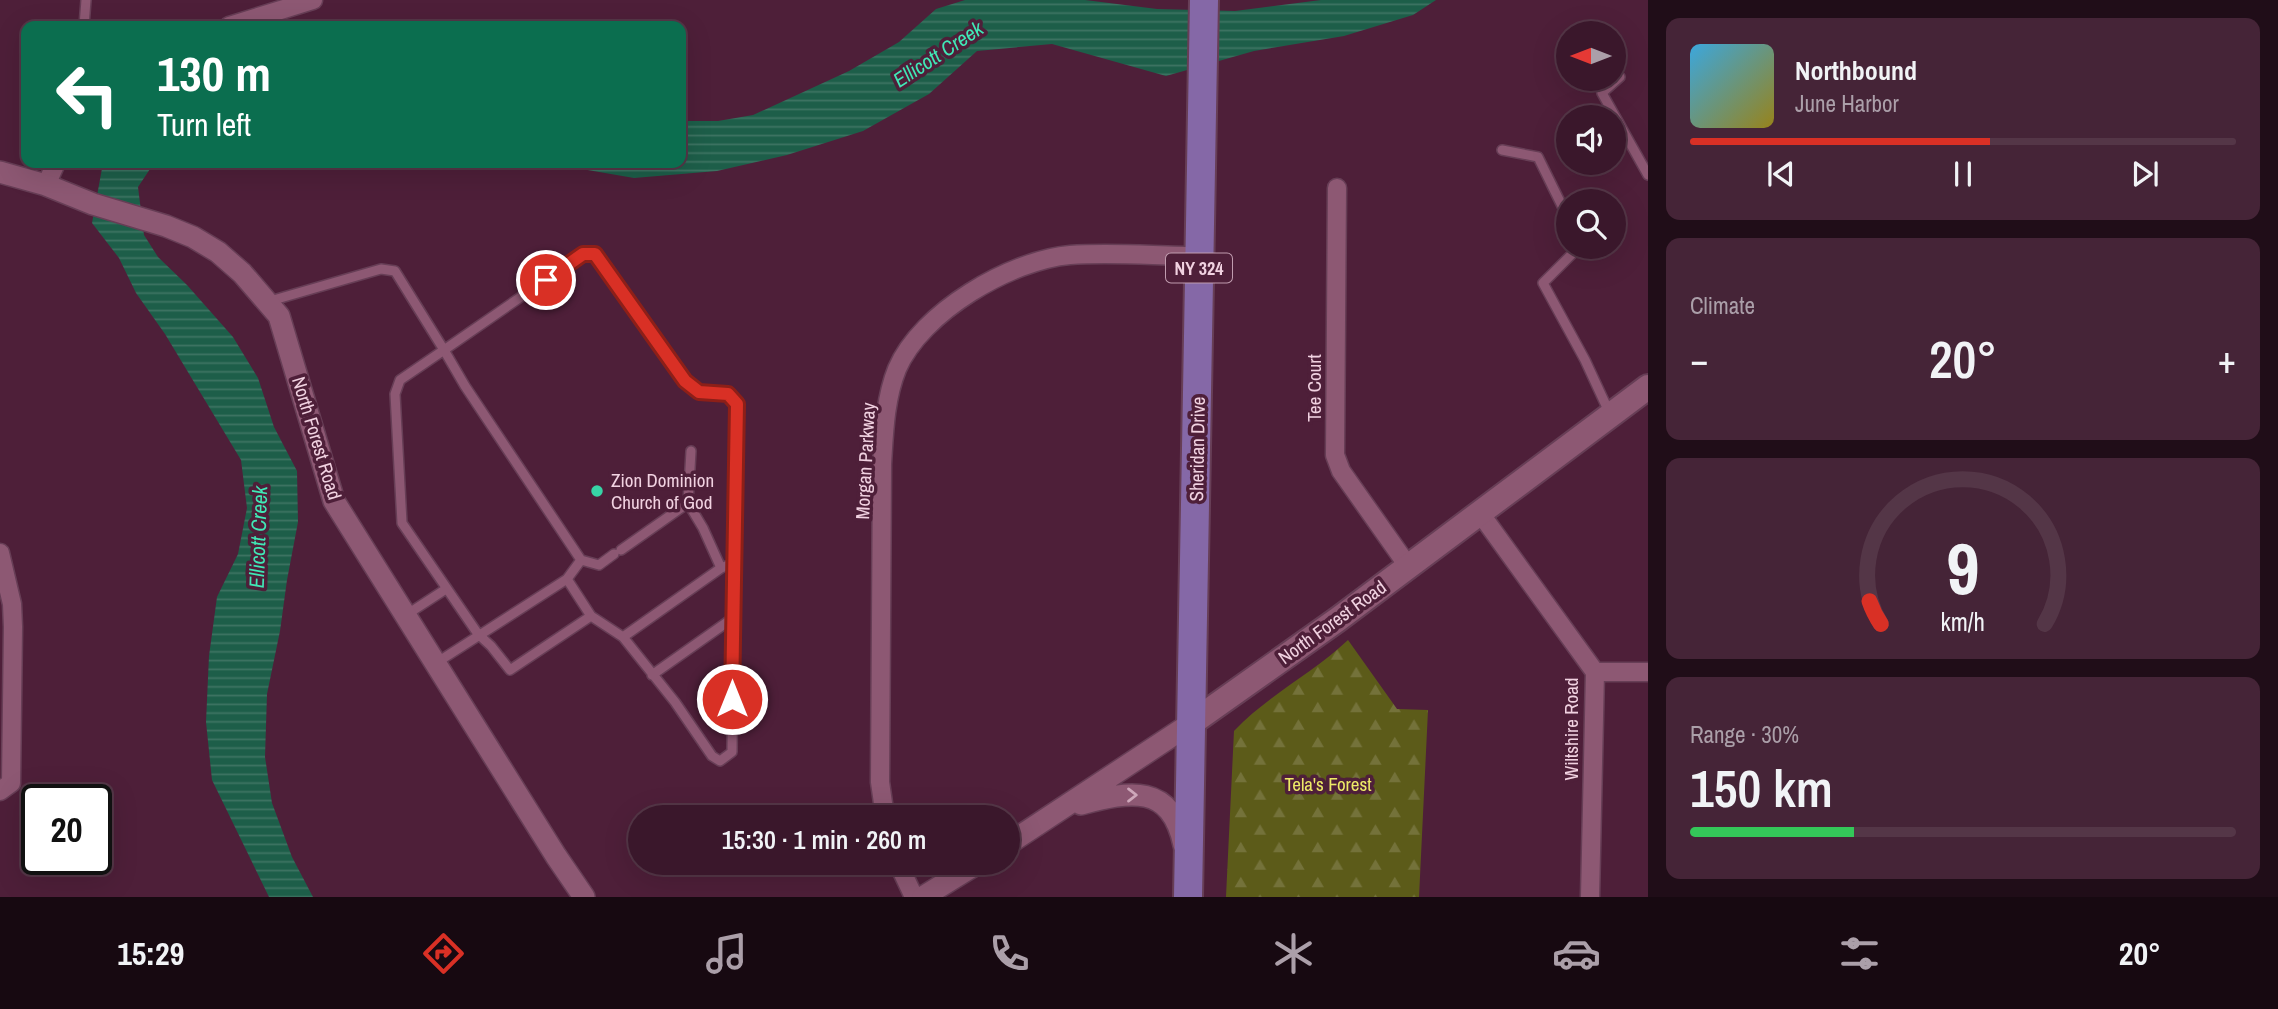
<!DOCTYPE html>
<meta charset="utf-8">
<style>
:root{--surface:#3a172b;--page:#452437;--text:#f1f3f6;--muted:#ab9fa9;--line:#543647;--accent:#d93025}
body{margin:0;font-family:"Archivo Narrow",sans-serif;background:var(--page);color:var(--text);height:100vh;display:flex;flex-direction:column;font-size:26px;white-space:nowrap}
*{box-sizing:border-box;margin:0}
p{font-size:23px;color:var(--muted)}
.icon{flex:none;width:38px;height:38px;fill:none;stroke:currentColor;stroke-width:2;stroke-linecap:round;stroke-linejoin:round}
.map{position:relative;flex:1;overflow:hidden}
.details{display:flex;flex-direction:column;gap:18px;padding:18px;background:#200d18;width:630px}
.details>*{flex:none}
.top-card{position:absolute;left:21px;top:21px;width:665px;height:147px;border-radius:14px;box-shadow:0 7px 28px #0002,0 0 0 2px var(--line);background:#0b6e4f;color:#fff;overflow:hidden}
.needle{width:46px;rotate:270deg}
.tools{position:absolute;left:1556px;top:21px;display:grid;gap:14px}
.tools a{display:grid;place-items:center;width:70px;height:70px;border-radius:50%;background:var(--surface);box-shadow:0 7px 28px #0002,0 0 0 2px var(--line);font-size:35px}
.speed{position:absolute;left:21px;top:784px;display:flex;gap:14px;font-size:35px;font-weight:700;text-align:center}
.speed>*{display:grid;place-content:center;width:91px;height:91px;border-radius:50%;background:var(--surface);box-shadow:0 7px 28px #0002,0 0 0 2px var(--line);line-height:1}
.speed .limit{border:4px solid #111;border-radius:10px;background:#fff;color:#111}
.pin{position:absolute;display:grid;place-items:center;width:60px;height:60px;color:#fff;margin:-30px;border:4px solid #fff;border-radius:50%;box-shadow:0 2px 7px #0007}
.me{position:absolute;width:77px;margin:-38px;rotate:0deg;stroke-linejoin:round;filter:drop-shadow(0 0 5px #0008)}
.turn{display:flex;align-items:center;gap:24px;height:147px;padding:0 21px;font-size:32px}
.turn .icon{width:91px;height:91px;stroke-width:2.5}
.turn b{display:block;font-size:49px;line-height:60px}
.big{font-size:52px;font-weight:600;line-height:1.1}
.details .card{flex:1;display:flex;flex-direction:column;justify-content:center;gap:10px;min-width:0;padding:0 24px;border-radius:14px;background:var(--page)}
.details .dial{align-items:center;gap:0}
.dial svg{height:182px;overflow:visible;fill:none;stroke:var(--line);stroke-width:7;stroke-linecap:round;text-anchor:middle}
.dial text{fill:var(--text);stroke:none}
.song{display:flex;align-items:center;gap:21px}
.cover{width:84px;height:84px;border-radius:10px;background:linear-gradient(135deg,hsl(200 70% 55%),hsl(50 70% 35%))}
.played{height:7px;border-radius:4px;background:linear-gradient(90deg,var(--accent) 55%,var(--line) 55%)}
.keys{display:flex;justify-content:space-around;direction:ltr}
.heat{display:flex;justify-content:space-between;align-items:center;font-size:38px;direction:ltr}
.charge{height:10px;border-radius:5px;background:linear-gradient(90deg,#34c759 30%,var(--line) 0)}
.trip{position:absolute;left:628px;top:805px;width:392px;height:70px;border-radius:35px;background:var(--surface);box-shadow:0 7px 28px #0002,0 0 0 2px var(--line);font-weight:600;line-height:70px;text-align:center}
.tab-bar{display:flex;height:112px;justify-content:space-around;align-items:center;background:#170911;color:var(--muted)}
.tab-bar .icon{width:49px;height:49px}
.tab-bar .on{color:var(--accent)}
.tab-bar b{font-size:32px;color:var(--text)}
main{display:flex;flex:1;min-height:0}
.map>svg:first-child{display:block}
.forest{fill:url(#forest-firs)}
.water{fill:url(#water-rules)}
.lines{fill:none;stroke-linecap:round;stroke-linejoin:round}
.service-casing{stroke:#673e56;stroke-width:12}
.minor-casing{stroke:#673e56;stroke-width:21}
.tertiary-casing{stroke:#673e56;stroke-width:24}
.secondary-casing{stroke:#673e56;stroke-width:28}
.primary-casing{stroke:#673e56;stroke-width:32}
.service{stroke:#8d5873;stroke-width:9}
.minor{stroke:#8d5873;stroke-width:18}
.tertiary{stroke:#8d5873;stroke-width:21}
.secondary{stroke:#8d5873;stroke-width:24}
.primary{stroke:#8568a7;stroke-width:28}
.oneway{stroke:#cea7ba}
.route-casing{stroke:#8d1f18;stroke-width:18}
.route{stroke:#d93025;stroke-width:12}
.poi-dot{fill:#37d4a6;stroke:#4e1f39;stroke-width:2.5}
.labels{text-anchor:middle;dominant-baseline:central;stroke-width:7;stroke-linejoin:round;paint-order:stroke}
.shield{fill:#4e1f39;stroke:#c09caf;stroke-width:2}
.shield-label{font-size:18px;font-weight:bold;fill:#f1d2e1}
.street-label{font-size:19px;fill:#f1d2e1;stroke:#4e1f39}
.poi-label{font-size:19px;fill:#f1d2e1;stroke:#4e1f39;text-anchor:start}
.park-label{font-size:19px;fill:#edeb67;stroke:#4e1f39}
.water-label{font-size:21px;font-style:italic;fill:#40e8b6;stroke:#4e1f39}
</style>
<main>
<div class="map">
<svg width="1648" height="897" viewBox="0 0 1648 897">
<defs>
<pattern id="forest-firs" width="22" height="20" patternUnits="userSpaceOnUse" patternTransform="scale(1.75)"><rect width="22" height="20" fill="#5c5b19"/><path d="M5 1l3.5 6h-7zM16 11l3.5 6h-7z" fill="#74723a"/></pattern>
<pattern id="water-rules" width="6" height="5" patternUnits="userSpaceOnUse" patternTransform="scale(1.75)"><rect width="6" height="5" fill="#1d5e49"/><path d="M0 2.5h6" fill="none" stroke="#3e7463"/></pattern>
</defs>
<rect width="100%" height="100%" fill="#4e1f39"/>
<path class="forest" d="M 1348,640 L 1397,709 L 1428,710 L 1419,897 L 1226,897 L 1234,731 C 1268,695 1312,674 1348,640 Z"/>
<path class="water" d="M 965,0 L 1085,0 L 1157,9 L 1235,11 L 1321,0 L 1436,0 L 1413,15 L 1344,36 L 1254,51 L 1166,76 L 1052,44 L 977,51 L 929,94 L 863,131 L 787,155 L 717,171 L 634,178 L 547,163 L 681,163 L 681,121 L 718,121 L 753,115 L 849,71 L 899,42 L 936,9 Z
M 103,163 L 154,163 L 138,187 L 144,235 L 158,257 L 187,285 L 233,337 L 258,378 L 274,427 L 297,471 L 298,522 L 287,580 L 280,631 L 267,694 L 265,757 L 272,803 L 292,857 L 313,897 L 269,897 L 212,780 L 206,722 L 209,656 L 217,597 L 238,554 L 247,508 L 241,460 L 165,334 L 136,293 L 119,258 L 92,223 Z"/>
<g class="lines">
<g class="service-casing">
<path id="service" d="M 84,26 L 86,0
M 1620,77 L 1602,93 L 1648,175
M 1502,150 L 1538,157 L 1568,218
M 1579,247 L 1543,283 L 1585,360 L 1610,414
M 270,301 L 381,269 L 395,271 L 444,350 L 583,254 L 595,254 L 685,381 L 699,392 L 728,394 L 737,404 L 734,563 L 721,568 L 623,637 L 591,616 L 510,670 L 491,646 L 478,634 L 402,523 L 395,394 L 400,380 L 444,350 L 465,386 L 581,560 L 567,579 L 591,616
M 688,503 L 691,451
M 621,550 L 688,503 L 703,528 L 721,568
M 581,560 L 599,565 L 614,554
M 406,615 L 446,589
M 623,637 L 675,702 L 712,756 L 720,761 L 732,752 L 734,563
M 436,663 L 567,579
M 652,675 L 733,618"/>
</g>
<g class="minor-casing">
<path id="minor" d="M 229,26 L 313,0
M 46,185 L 56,163
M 1337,188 L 1335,455 L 1341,471 L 1408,566
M 1480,513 L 1595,672 L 1590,897
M 0,553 L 12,604 L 13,627 L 11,783 L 0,791
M 1595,672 L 1648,672
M 885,817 L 880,782 L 882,464 C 884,432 885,399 897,369 C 921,312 1011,260 1070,255 C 1113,252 1157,256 1199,256
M 898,863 L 914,897"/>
</g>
<g class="tertiary-casing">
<path id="tertiary" d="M 0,172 L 46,185 L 93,204 L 166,226 L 193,237 L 218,252 L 242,273 L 279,316 L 334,501 L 556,856 L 584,897
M 1081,804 C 1130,791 1171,783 1184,845
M 1008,844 L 1193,722
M 923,897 L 978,863"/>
</g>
<g class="secondary-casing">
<path id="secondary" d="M 1193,722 L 1337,620 L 1648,387"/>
</g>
<g class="primary-casing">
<path id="primary" d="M 1188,897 L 1204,0"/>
</g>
<use href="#service" class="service"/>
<use href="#minor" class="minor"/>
<use href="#tertiary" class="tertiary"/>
<use href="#secondary" class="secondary"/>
<use href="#primary" class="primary"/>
</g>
<defs><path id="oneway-chevron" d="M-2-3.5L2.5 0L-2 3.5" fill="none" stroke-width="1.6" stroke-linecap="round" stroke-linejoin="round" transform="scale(1.75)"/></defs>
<use class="oneway" href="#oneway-chevron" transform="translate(1132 795)"/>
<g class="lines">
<g class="route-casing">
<path id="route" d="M 546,280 L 583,254 L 595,254 L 685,381 L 699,392 L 728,394 L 737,404 L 732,699"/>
</g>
<use href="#route" class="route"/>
</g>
<circle class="poi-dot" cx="597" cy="491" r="7"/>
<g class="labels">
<rect class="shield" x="1166" y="253.5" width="66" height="29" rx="5"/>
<g class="shield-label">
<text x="1199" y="268">NY 324</text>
</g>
<g class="street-label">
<text transform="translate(1314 388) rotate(-90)">Tee Court</text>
<text transform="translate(317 438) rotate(73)">North Forest Road</text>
<text transform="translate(1197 449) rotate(-89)">Sheridan Drive</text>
<text transform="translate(865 461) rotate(-87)">Morgan Parkway</text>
<text transform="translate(1332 622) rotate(-36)">North Forest Road</text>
<text transform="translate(1571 729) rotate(-90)">Wiltshire Road</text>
</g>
<g class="poi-label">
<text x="611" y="480">Zion Dominion<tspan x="611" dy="22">Church of God</tspan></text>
</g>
<g class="park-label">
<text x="1328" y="784">Tela's Forest</text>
</g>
<g class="water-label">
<text transform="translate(938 54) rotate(-33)">Ellicott Creek</text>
<text transform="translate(258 537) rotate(-88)">Ellicott Creek</text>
</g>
</g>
</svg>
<div class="tools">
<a><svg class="needle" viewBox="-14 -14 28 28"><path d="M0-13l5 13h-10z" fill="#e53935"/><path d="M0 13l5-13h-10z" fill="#ab9fa9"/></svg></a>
<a><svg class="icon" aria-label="sound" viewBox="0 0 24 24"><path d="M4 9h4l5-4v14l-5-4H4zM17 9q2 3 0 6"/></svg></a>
<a><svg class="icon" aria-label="search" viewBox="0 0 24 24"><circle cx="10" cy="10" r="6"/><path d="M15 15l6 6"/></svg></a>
</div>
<div class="speed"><div class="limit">20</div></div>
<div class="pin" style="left:546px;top:280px;background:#d93025"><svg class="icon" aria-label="arrive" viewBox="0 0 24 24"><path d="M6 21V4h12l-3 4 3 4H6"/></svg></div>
<svg class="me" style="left:732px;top:699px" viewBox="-20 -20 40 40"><circle r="17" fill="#d93025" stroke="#fff" stroke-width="3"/><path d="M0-11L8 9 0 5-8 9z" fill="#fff"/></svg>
<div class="trip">15:30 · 1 min · 260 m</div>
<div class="top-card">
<div class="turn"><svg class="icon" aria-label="left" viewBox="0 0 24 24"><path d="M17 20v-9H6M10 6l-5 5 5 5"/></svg><div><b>130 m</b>Turn left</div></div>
</div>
</div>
<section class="details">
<div class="card">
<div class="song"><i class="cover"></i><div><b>Northbound</b><p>June Harbor</p></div></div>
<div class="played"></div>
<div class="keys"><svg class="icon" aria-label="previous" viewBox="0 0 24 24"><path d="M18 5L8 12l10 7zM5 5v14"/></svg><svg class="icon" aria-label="pause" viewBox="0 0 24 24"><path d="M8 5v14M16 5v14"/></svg><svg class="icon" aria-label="next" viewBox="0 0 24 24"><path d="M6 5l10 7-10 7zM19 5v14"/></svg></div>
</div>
<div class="card"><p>Climate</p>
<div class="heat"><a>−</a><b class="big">20°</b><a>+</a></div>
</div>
<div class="card dial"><svg viewBox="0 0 100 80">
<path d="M14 69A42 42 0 1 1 86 69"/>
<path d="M14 69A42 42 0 0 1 9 59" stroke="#d93025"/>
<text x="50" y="56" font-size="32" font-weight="700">9</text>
<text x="50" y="72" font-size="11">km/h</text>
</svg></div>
<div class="card"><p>Range · 30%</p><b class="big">150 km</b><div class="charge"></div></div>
</section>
</main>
<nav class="tab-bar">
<b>15:29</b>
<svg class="icon on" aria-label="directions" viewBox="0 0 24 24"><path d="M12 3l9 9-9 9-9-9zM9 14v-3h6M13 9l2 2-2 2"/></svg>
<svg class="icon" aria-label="music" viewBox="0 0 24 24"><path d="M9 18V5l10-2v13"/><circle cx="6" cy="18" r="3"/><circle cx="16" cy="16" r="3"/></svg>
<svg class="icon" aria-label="phone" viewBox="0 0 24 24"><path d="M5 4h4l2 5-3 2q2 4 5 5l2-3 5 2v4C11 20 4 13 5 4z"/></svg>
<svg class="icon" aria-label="climate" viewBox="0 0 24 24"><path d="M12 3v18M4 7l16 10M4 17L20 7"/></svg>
<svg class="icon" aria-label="car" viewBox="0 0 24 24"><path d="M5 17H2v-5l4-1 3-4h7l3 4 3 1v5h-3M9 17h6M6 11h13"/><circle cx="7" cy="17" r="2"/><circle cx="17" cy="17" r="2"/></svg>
<svg class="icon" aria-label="filters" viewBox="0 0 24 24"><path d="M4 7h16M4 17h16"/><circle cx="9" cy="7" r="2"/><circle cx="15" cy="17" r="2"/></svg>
<b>20°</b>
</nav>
